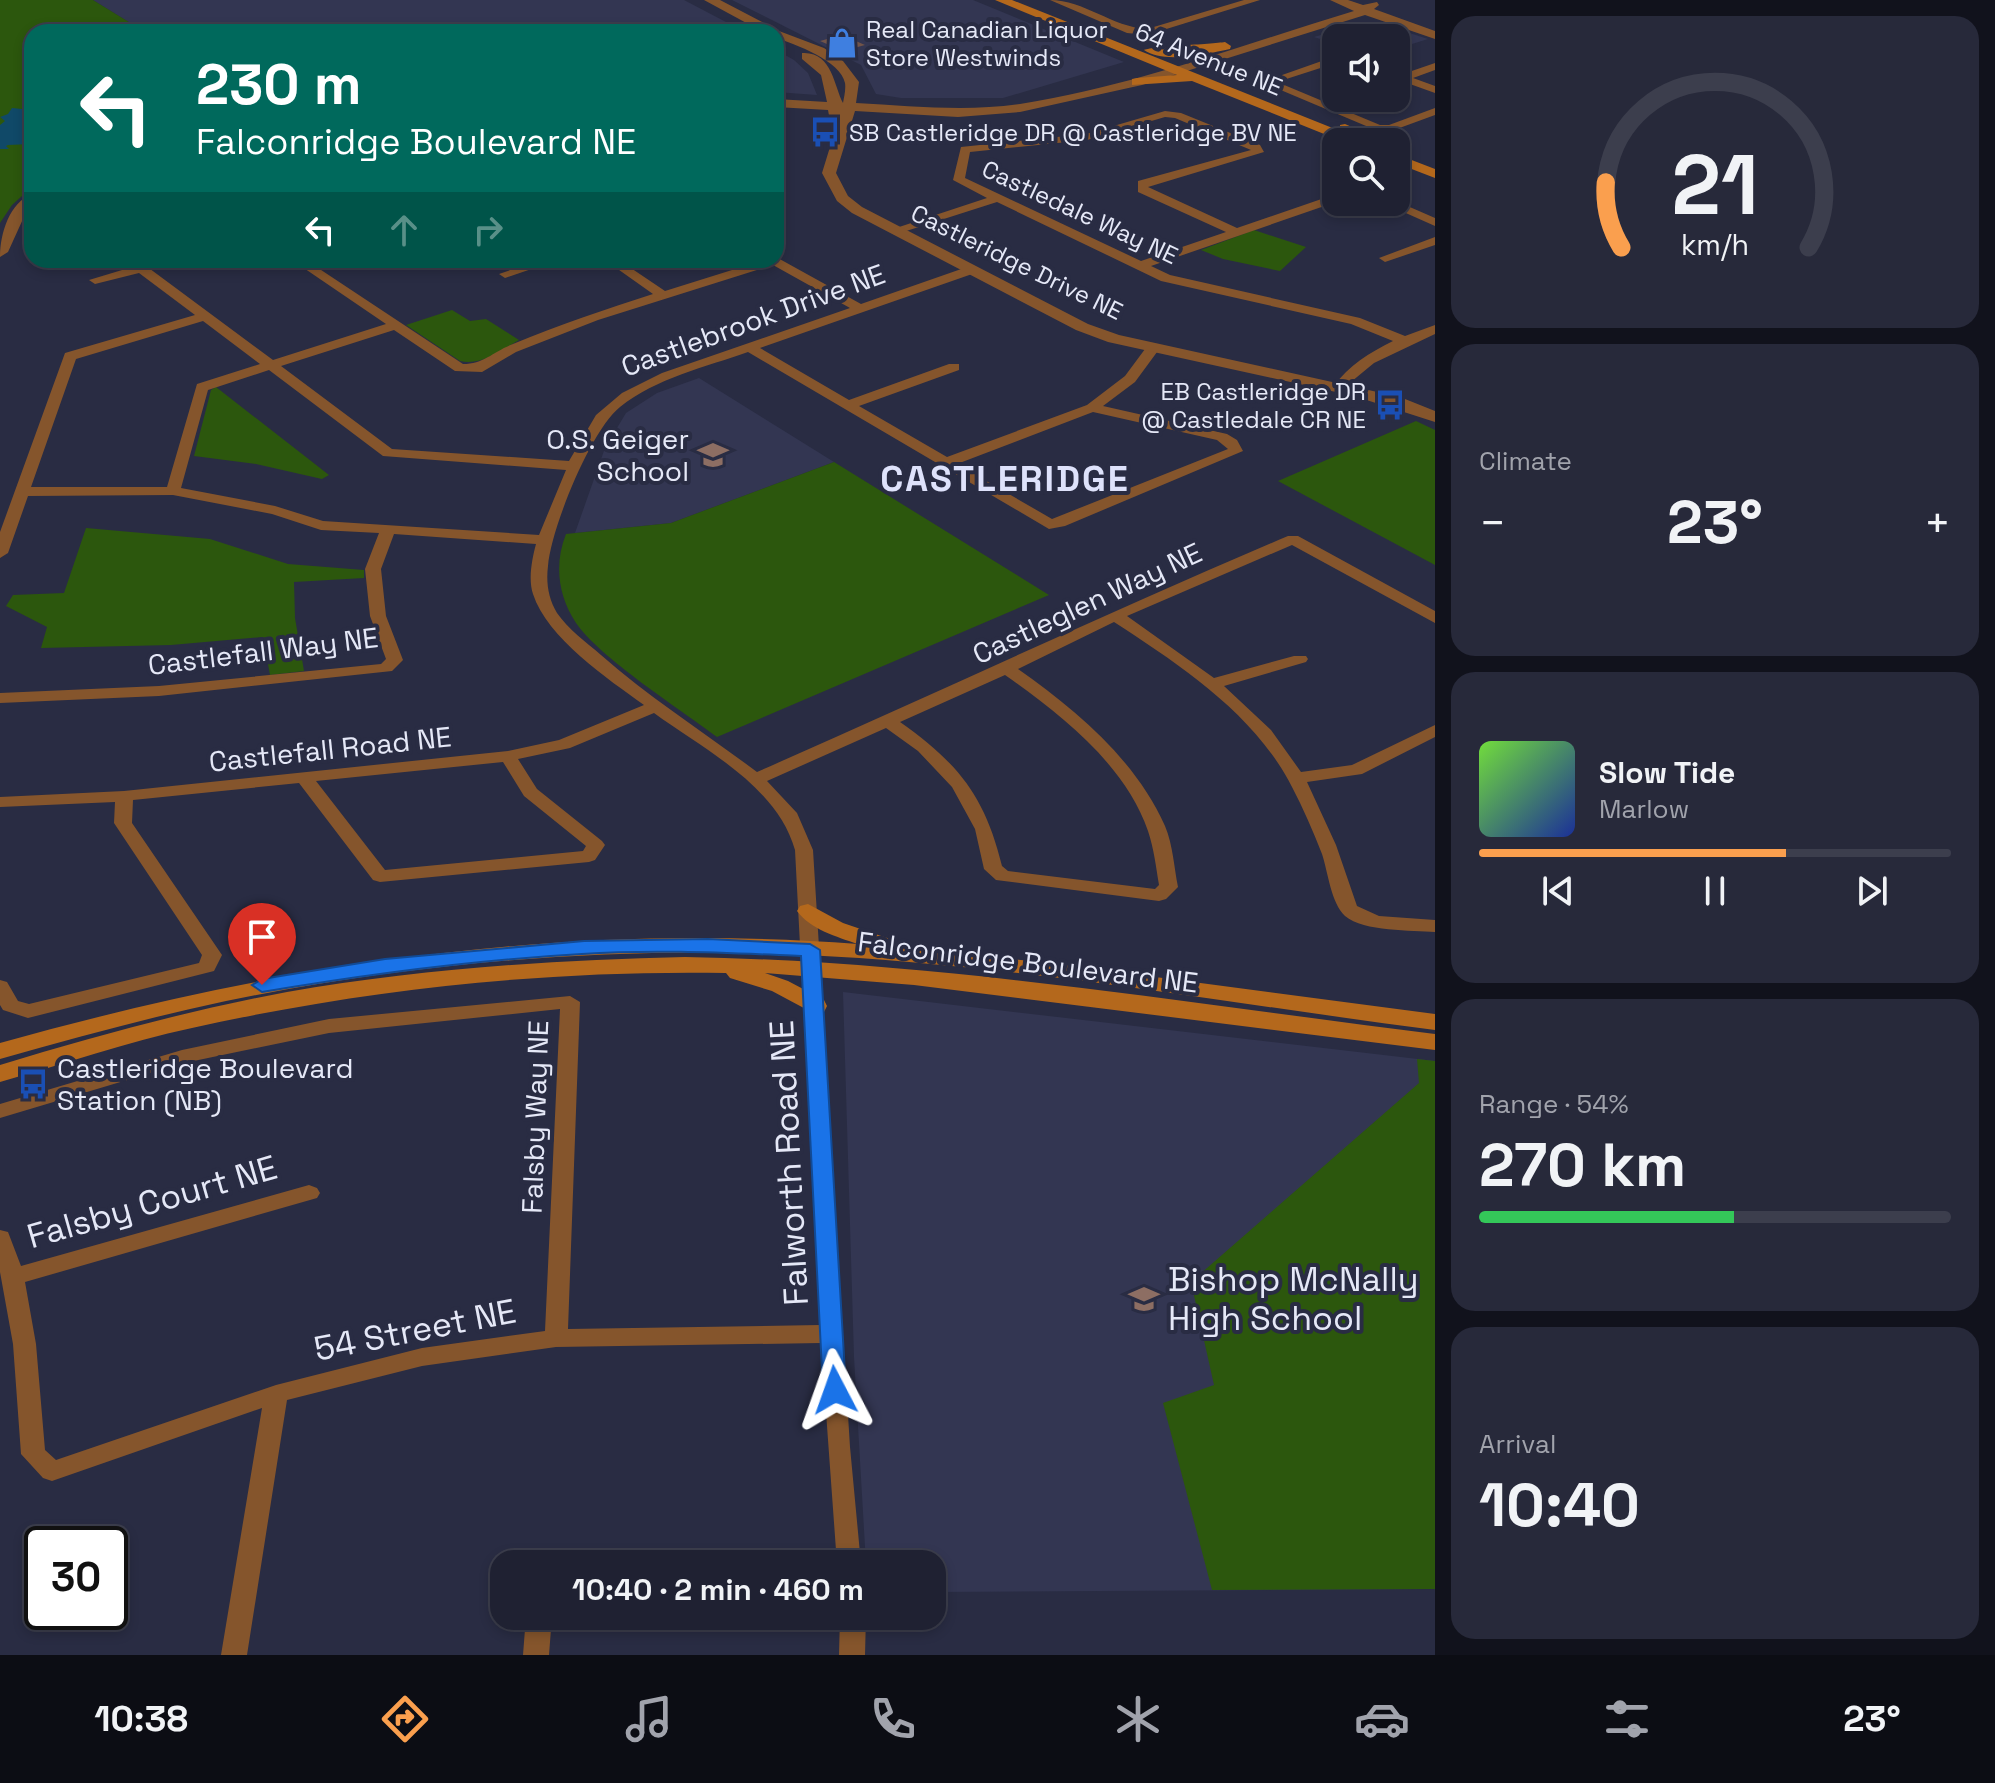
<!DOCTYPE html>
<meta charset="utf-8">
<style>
:root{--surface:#1f2132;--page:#27293a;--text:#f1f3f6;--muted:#a1a3ac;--line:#3c3e4d;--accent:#fa9f4e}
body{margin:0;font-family:"Space Grotesk",sans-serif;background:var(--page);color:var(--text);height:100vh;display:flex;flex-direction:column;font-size:30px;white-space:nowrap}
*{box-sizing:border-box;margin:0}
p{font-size:26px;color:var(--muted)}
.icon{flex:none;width:44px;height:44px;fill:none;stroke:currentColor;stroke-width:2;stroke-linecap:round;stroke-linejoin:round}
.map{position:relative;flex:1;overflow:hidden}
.drawer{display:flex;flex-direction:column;gap:16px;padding:16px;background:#11121c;width:560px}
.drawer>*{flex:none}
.hud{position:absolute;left:24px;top:24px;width:760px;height:244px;border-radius:24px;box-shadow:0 4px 12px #0003,0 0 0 2px var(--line);background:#00695c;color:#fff;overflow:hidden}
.fabs{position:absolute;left:1322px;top:24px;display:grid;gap:16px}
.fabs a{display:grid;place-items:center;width:88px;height:88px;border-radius:16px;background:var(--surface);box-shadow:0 4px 12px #0003,0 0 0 2px var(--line);font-size:40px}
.speed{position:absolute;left:24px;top:1526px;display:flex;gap:16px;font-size:40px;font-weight:700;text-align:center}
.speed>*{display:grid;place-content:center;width:104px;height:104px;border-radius:50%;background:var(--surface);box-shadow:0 4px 12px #0003,0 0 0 2px var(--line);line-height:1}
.speed .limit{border:4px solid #111;border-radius:12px;background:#fff;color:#111}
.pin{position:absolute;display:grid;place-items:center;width:68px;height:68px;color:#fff;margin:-82px -34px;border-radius:50% 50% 50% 0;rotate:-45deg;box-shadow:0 0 8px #0007}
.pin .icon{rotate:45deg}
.me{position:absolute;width:88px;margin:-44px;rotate:356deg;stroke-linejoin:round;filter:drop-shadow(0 0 6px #0008)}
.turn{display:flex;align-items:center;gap:28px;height:168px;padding:0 40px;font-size:36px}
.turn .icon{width:104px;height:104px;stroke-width:2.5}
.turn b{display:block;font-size:56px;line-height:68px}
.lanes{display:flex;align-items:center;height:76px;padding:0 40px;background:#0003;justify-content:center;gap:40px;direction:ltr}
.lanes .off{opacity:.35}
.big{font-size:60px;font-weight:700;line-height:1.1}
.drawer .tile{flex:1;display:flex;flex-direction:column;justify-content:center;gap:12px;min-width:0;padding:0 28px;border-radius:24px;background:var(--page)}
.drawer .dial{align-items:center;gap:0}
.dial svg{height:208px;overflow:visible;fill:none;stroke:var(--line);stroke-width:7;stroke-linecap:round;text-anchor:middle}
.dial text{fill:var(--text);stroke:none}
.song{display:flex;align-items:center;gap:24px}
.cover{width:96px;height:96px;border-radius:12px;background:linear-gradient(135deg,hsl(100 70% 55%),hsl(230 70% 35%))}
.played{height:8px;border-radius:4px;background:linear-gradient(90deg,var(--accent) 65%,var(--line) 65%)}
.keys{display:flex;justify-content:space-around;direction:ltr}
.heat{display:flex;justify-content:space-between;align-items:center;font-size:44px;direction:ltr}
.charge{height:12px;border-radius:6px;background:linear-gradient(90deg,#34c759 54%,var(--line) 0)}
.trip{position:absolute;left:490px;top:1550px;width:456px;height:80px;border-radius:24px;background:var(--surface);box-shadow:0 4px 12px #0003,0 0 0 2px var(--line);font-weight:700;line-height:80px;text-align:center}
.menu{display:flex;height:128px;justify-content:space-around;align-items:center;background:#0c0d14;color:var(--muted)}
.menu .icon{width:56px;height:56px}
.menu .on{color:var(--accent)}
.menu b{font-size:36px;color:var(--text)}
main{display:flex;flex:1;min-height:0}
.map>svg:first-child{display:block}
.built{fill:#333652}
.green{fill:#2c570d}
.water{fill:#104968}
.building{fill:#715449}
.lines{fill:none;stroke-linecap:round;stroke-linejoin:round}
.minor{fill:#85552c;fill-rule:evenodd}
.tertiary{fill:#85552c;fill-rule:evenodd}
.secondary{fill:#b4681c;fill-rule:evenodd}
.route{fill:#1a73e8;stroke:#114b97;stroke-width:2}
.labels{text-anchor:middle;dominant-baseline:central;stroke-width:8;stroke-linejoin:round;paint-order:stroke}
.far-poi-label{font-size:24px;fill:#e5e8f7;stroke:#292c43;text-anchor:start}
.far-street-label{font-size:24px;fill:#e5e8f7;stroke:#292c43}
.street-label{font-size:28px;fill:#e5e8f7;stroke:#292c43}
.poi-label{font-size:28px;fill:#e5e8f7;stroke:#292c43;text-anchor:end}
.near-street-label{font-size:34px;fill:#e5e8f7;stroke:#292c43}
.near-poi-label{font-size:34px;fill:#e5e8f7;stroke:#292c43;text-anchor:start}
.district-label{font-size:36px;font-weight:bold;letter-spacing:2px;fill:#dee2fb;stroke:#292c43}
</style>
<main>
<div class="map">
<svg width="1435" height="1655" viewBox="0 0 1435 1655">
<rect width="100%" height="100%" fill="#292c43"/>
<path class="built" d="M 93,0 L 684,0 L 745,32 L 145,32 Z
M 732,0 L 973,0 L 1124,62 L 1003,98 L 901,98 L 876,94 L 861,65 Z
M 1362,23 L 1379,23 L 1428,39 L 1396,49 L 1396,38 L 1336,38 L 1336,44 L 1314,37 Z
M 776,50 L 794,60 L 808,73 L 817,95 L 776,92 Z
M 699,378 L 834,462 L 671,523 L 575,533 L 605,448 L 626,413 L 657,393 Z
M 843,992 L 1435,1061 L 1435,1589 L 932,1592 L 932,1564 L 866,1564 L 854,1357 Z"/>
<path class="green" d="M 0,0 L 93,0 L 145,32 L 32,32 L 32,187 L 12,205 L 0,223 Z
M 1254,230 L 1306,247 L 1280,271 L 1223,259 L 1201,250 Z
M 452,310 L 470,321 L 486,319 L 519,340 C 501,350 482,366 460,361 L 406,325 Z
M 216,387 L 329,475 L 322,479 L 256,464 L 194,456 L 211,390 Z
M 1416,421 L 1435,430 L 1435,565 L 1278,481 Z
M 834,462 L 1049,595 L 717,737 C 680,709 600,658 576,623 C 558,596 554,564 566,534 L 671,523 Z
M 86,528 L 210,539 L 288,564 L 364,570 L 364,578 L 294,582 L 295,618 L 304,671 L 270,675 L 263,637 L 171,645 L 41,648 L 47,627 L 6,606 L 13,595 L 64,593 Z
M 1417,1059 L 1435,1061 L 1435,1589 L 1212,1590 L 1163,1403 L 1214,1385 L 1191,1282 L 1419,1083 Z"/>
<path class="water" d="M 12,108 L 32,110 L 32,141 L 29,142 L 32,144 L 8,145 L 6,146 L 9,149 L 0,149 L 0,125 L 5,121 L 0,117 L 8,114 Z"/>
<path class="building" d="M 842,35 L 865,45 L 843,51 L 820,41 Z"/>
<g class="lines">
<path class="minor" d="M 1050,0 C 1084,0 1112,27 1147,29 L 1244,0 L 1260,0 L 1147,35 L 1127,33 Z
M 398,29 L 490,29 L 495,32 L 393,32 Z
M 1336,56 L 1336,63 L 1277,82 L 1380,125 L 1389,125 L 1435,108 L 1435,115 L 1394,130 L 1378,131 L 1262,82 Z
M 1435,63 L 1435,70 L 1413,78 L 1435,86 L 1435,93 L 1396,79 L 1396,72 L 1403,74 Z
M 1165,111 L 1181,113 L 1260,145 L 1264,152 L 1148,187 L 1237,228 L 1336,194 L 1336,202 L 1151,266 L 1170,275 L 1360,318 L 1405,336 L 1435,325 L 1435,334 L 1374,363 L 1340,391 L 1333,387 C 1349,365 1369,353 1393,341 L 1351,324 L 1161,281 L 997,202 L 900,233 L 890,230 L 987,198 L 953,180 L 961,147 L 1086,134 ZM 1165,117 L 1175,118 L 1251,150 L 1138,181 L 1138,192 L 1226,232 L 1141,261 L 965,178 L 970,152 L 1087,140 Z
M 1396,201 L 1435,218 L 1435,226 L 1381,202 Z
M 1435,237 L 1435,245 L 1385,262 L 1379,258 Z
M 776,257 L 861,304 L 967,267 L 975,267 L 975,273 L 760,348 L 849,400 L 949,364 L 959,364 L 959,370 L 859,406 L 947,457 L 1087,405 L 1125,376 L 1148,345 L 1153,344 L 1160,348 L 1135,382 L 1103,406 L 1227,434 L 1237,440 L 1243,451 L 1065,526 L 1049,529 L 748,352 C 706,367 656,378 620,407 C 591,430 551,528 548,566 C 546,582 548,598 557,613 C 568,629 586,642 601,655 C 650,698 705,733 757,772 C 934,694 1109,612 1288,536 L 1298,536 L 1435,611 L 1435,623 L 1292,545 L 1127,616 L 1214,678 L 1294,656 L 1306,656 L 1308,659 L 1306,662 L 1224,686 L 1271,730 L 1301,772 L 1352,765 L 1435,725 L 1435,737 L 1362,774 L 1307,782 L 1336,845 L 1357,906 L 1379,916 L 1435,920 L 1435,932 C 1412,930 1364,932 1345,916 C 1331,903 1328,872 1322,854 C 1313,831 1303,808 1292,787 C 1255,714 1180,665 1114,622 L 1018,669 C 1076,710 1135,759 1165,826 C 1173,845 1174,867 1178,887 L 1166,899 L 1159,901 L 996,880 L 984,869 L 975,829 L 952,787 L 918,751 L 886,728 L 767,781 L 797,813 L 813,850 L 850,1447 L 861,1564 L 837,1564 L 821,1343 L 556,1347 L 422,1366 L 287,1400 L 247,1655 L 221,1655 L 262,1408 L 52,1481 L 43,1478 L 21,1454 L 13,1344 L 0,1272 L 0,1230 L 8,1232 L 21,1266 L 309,1185 L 317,1188 L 320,1193 L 317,1198 L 25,1282 L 36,1344 L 45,1450 L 56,1460 L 276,1385 L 422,1348 L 545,1331 L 560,1009 L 329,1033 L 184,1063 L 0,1118 L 0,1104 L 182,1050 L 329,1019 L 570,996 L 580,1002 L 568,1329 L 820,1325 L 795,850 C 777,786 705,750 654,713 L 570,748 L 518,759 L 537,789 L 602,841 L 605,845 L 595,860 L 589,862 L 380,882 L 373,880 L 299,783 L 133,800 L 132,823 L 222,955 L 214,971 L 28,1018 L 3,1010 L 0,1005 L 0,980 L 7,982 L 18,1001 L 29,1004 L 199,963 L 202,955 L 114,823 L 115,802 L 0,807 L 0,797 L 124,791 L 508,751 L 559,740 L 644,705 C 608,679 547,638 533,594 C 528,579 532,559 536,544 L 394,534 L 381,569 L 386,616 L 403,660 L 392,671 L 159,696 L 0,703 L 0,693 L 159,686 L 381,664 L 386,659 L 370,616 L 365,569 L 379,533 L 321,530 L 272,514 L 173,495 L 28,496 L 8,553 L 0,558 L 0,532 L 65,353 L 195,315 L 139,273 L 95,284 L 89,280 L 132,267 L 124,260 L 138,260 L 273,360 L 386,324 L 292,260 L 306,260 L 463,364 C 484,364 494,351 513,344 C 559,325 606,309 653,294 L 605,260 L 619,260 L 665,291 L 764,260 L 776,260 ZM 773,265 L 850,308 L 662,373 L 622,393 L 596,415 L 569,461 L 392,449 L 281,366 L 394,330 L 455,371 L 482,372 L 516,352 L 598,320 ZM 203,321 L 260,364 L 197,384 L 167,487 L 31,487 L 76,359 ZM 269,370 L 383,456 L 566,470 L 539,535 L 323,521 L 275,506 L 181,488 L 208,390 ZM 1093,412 L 1217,440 L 1228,449 L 1052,519 L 957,464 ZM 1005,675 C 1060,714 1125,764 1148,831 C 1154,849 1156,867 1159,885 L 1155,889 L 1008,871 L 1002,866 C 985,796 958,763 900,722 ZM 503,762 L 524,796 L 586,846 L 583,851 L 385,870 L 316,781 Z
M 539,260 L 558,260 L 505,278 L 499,274 Z
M 526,1616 L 552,1616 L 549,1655 L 523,1655 Z
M 840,1616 L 866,1616 L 865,1655 L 839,1655 Z"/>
<path class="tertiary" d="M 704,0 L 720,0 L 779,31 L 824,48 L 843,61 L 859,82 L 856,103 C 911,106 966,112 1020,104 C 1134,86 1244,44 1354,11 L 1330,0 L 1348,0 L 1363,5 L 1377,2 L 1379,5 L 1374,9 L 1435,31 L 1435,39 L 1365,15 L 1142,85 L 1020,112 L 958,117 L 855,111 L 836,173 L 848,196 L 862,207 L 1088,324 L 1119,335 L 1400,397 L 1435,411 L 1435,422 L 1354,396 L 1108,342 L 1076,330 L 852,213 L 837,201 L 822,173 L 838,121 L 830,121 L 828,110 L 776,107 L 776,99 L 827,102 L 821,75 L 802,59 L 802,53 C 832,51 834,86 843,103 C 844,97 846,89 845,83 C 841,61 795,44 776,38 L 776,32 L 763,32 Z
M 32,194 L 32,208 L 23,219 L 8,252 L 0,257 C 0,234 9,203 32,194 Z"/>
<path class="secondary" d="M 995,0 L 1012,0 L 1340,131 L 1340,125 L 1345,124 L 1386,142 L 1344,142 L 1192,81 L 1132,85 L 1132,79 L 1137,78 L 1177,75 Z
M 1225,42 L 1231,46 L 1230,49 C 1207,54 1163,64 1144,50 C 1148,47 1212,44 1225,42 Z
M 1396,154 L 1435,169 L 1435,178 L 1396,163 Z
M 808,904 L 843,923 L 896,941 L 899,947 L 1050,963 L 1435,1014 L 1435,1030 C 1226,1003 1017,965 806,955 C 612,946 416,962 226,1001 C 150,1017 75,1038 0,1059 L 0,1043 C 286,963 560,922 858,944 C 837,937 810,929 797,911 L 800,906 Z
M 685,957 C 936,961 1186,1003 1435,1034 L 1435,1050 L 914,985 L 765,973 L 788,981 L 824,1000 L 827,1006 L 824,1012 L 815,1014 L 772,991 L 730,978 L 726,973 C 547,970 367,989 192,1028 C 127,1042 64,1064 0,1082 L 0,1065 C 95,1036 190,1010 287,992 C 419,969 552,960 685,957 Z"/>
</g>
<path class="route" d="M 708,939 L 810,944 L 820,950 L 846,1390 L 843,1397 L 835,1400 L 826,1397 L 823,1390 L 801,956 C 728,953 655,949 582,954 C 474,960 368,974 262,992 L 252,985 L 262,979 L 385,959 L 584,941 Z"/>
<defs>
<g id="shop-bare" transform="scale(2.4)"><path d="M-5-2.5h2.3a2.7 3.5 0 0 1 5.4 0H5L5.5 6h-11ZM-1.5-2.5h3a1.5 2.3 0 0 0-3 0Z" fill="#3f7fe0" stroke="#292c43" stroke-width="2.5" paint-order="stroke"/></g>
<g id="bus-bare" transform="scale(2.4)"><path d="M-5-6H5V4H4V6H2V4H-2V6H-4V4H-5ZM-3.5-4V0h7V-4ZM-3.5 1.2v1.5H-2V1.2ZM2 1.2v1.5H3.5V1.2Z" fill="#1a4fb4" stroke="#292c43" stroke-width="2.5" paint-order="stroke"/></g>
<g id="school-bare" transform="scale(2.4)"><path d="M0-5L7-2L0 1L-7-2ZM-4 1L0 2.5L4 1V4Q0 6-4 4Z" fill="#8d6e63" stroke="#292c43" stroke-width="2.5" paint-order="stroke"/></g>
</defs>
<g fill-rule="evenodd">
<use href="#shop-bare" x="842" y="43"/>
<use href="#bus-bare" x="825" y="132"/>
<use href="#bus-bare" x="1390" y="405"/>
<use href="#school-bare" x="713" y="455"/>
<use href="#bus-bare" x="33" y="1084"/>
<use href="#school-bare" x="1144" y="1299"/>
</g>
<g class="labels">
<g class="far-poi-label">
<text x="866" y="29">Real Canadian Liquor<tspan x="866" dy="28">Store Westwinds</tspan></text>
<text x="849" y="132">SB Castleridge DR @ Castleridge BV NE</text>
<text x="1366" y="391" text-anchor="end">EB Castleridge DR<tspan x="1366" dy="28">@ Castledale CR NE</tspan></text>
</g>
<g class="far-street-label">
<text transform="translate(1209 59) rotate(22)">64 Avenue NE</text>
<text transform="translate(1080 212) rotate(25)">Castledale Way NE</text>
<text transform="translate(1017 262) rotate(26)">Castleridge Drive NE</text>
</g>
<g class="street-label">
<text transform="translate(753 320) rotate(-20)">Castlebrook Drive NE</text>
<text transform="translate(1087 603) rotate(-25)">Castleglen Way NE</text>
<text transform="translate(263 651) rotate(-7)">Castlefall Way NE</text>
<text transform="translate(330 749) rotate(-6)">Castlefall Road NE</text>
<text transform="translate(1028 962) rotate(7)">Falconridge Boulevard NE</text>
<text transform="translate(535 1117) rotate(-88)">Falsby Way NE</text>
</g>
<g class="poi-label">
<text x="689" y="439">O.S. Geiger<tspan x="689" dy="32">School</tspan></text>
<text x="57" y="1068" text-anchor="start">Castleridge Boulevard<tspan x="57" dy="32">Station (NB)</tspan></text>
</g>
<g class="near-street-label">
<text transform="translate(789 1163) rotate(-93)">Falworth Road NE</text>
<text transform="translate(152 1202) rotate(-16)">Falsby Court NE</text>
<text transform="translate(415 1330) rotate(-11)">54 Street NE</text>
</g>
<g class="near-poi-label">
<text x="1168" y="1279">Bishop McNally<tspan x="1168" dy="39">High School</tspan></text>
</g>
<g class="district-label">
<text x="1005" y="479">CASTLERIDGE</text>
</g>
</g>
</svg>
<div class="fabs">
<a><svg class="icon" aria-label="sound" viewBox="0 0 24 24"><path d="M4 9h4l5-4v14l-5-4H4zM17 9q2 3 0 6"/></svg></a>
<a><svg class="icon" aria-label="search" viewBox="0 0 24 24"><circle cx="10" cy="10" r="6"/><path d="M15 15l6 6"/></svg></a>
</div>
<div class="speed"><div class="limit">30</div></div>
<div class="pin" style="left:262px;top:985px;background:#d93025"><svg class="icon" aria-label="arrive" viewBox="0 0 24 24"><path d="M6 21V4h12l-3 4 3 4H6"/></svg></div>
<svg class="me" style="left:835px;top:1390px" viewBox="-20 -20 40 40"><path d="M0-17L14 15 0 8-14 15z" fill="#1a73e8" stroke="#fff" stroke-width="4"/></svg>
<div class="trip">10:40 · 2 min · 460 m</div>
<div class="hud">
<div class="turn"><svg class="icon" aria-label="left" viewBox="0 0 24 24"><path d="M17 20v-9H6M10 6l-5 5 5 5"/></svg><div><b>230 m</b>Falconridge Boulevard NE</div></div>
<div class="lanes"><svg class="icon" aria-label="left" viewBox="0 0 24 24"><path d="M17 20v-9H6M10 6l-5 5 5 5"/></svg><svg class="icon off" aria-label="ahead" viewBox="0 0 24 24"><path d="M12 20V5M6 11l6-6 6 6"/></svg><svg class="icon off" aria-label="right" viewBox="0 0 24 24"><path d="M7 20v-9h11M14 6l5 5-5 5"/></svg></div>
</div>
</div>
<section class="drawer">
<div class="tile dial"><svg viewBox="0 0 100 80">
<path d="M14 69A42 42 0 1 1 86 69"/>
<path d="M14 69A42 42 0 0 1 8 44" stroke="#fa9f4e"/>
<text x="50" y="56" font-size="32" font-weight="700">21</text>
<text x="50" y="72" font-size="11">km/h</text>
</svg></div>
<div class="tile"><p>Climate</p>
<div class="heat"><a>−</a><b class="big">23°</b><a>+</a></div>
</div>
<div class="tile">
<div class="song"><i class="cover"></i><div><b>Slow Tide</b><p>Marlow</p></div></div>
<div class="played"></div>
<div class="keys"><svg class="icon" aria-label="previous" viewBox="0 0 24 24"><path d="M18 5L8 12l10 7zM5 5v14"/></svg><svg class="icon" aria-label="pause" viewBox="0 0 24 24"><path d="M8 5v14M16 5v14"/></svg><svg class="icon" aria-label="next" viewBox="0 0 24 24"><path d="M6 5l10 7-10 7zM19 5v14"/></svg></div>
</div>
<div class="tile"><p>Range · 54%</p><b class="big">270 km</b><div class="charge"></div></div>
<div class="tile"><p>Arrival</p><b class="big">10:40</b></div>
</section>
</main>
<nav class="menu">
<b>10:38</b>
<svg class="icon on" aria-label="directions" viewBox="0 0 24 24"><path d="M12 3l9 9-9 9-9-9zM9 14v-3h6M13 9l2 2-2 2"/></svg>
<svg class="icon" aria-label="music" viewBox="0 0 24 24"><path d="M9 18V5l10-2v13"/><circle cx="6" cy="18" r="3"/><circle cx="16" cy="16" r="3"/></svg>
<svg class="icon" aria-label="phone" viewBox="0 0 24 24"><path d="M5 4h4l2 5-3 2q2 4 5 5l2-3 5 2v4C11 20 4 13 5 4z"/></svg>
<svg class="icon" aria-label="climate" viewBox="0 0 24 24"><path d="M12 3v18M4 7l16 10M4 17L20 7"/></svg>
<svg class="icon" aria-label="car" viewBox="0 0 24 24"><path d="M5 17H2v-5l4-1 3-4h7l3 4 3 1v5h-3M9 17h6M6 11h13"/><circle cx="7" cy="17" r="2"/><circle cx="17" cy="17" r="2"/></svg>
<svg class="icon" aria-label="filters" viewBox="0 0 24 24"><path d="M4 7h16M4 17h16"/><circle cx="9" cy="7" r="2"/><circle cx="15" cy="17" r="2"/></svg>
<b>23°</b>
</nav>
